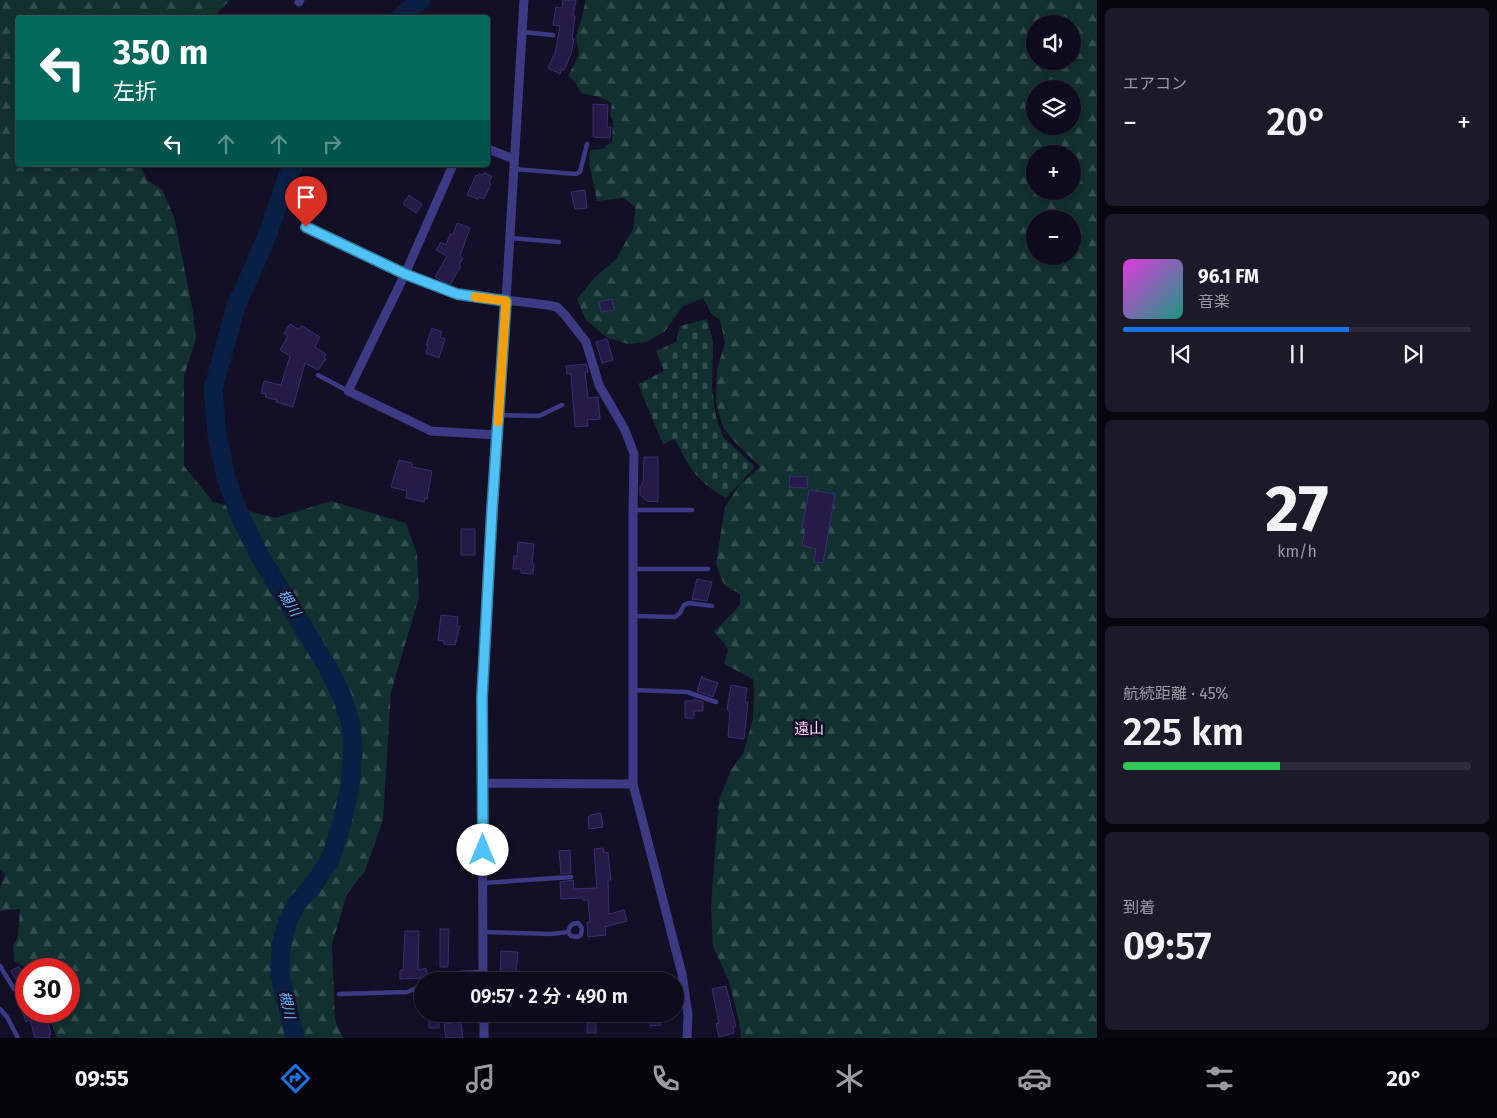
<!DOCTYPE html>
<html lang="ja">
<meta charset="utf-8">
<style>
:root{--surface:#0e0b1c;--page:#1c1929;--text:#f1f3f6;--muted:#9b9ba3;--line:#2e2b3b;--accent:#1a73e8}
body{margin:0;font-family:"Fira Sans","Noto Sans JP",sans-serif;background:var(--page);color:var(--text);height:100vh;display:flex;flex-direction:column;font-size:19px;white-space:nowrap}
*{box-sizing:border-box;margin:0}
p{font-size:16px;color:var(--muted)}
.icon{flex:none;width:28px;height:28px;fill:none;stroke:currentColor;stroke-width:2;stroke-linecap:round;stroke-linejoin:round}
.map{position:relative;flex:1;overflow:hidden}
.details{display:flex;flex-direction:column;gap:8px;padding:8px;background:#08060f;width:400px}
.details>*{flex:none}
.guide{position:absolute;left:15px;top:15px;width:475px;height:152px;border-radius:5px;box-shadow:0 2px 8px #0003,0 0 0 1px var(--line);background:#00695c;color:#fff;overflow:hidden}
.buttons{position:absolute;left:1026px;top:15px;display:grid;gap:10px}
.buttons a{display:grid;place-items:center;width:55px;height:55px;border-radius:50%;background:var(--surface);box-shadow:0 2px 8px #0003,0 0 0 1px var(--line);font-size:25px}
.speed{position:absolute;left:15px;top:958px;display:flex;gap:10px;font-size:25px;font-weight:700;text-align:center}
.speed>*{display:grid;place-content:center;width:65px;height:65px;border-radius:50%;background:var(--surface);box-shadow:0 2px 8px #0003,0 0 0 1px var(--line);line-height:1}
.speed .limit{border:8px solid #d22;background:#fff;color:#111}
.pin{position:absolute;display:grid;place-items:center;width:42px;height:42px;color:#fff;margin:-51px -21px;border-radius:50% 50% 50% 0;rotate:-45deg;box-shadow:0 0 5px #0007}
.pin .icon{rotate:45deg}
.me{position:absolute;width:55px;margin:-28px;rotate:0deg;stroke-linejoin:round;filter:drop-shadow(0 0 4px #0008)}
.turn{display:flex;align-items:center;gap:18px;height:105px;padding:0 15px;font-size:22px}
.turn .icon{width:65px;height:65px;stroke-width:2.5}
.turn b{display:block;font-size:35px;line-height:42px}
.lanes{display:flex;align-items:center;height:48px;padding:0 15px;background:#0003;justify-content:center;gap:25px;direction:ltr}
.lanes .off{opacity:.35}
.big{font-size:38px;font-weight:600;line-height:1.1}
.details .tile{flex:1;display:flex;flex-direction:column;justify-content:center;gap:8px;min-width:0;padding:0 18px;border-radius:8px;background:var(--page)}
.details .dial{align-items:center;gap:0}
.dial b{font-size:65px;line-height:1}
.song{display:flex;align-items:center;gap:15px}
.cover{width:60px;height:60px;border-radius:8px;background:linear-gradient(135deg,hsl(300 70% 55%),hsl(170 70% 35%))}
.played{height:5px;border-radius:2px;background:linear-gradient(90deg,var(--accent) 65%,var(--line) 65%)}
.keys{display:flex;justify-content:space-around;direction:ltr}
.heat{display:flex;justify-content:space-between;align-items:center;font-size:28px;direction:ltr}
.charge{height:8px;border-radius:4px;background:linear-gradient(90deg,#34c759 45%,var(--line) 0)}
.trip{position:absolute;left:414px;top:972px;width:270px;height:50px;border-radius:25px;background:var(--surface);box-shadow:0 2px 8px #0003,0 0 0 1px var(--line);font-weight:600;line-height:50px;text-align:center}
.tab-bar{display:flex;height:80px;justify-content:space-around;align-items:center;background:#06040b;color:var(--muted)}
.tab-bar .icon{width:35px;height:35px}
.tab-bar .active{color:var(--accent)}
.tab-bar b{font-size:22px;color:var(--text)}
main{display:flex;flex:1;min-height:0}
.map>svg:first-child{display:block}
.forest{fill:url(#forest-firs);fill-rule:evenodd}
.cemetery{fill:url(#cemetery-stones)}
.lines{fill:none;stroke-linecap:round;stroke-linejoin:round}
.river{stroke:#0a1f44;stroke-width:19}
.building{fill:#241b47;stroke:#3b2d73}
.lane{stroke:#3d3a85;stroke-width:4.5}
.street{stroke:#3d3a85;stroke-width:9}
.route-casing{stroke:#337fa1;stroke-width:12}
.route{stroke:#4fc3f7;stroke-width:9}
.slow{stroke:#f59e0b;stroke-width:9}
.labels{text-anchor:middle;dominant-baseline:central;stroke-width:5;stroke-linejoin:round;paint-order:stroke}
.water-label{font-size:14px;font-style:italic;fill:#62b6ff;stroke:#130f26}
.quarter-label{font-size:15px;fill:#ffd6f0;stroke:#130f26}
</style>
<main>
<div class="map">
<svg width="1097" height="1038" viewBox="0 0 1097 1038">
<defs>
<pattern id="forest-firs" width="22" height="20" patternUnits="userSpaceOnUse" patternTransform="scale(1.25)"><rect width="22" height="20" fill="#12302f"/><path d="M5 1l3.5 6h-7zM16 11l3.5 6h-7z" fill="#344d4e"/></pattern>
<pattern id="cemetery-stones" width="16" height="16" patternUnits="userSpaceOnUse" patternTransform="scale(1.25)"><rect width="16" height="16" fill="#12302f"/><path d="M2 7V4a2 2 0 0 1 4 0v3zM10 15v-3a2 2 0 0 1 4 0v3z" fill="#344d4e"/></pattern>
</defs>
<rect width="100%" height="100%" fill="#130f26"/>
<path class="forest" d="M 0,0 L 230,0 L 213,17 L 18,18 L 18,165 L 140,165 L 147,180 L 162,189 L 174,217 L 193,312 L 196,339 L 184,376 L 184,466 L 213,502 L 275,518 L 331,501 L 406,523 L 417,554 L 419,597 L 391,692 L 383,820 L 365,871 L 347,894 L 332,944 L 335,1020 L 343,1038 L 57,1038 L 46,1011 L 69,1011 L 69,969 L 29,969 L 14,961 L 13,946 L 18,937 L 20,909 L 0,911 L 0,887 L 5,874 L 0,869 Z
M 586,0 L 1097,0 L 1097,1038 L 741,1038 L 739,1021 L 729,981 L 713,947 L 711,907 L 719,800 L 731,770 L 743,754 L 753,719 L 754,691 L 753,679 L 724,664 L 728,650 L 724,643 L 714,632 L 740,605 L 740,594 L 724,585 L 716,564 L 725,507 L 740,484 L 760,467 L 732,439 L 723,427 L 716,403 L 717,369 L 725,343 L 720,320 L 711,313 L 703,298 L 683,306 L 665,331 L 646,342 L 628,344 L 606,337 L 586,320 L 577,299 L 594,278 L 616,259 L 634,227 L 635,207 L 624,198 L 597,201 L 589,163 L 590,150 L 603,149 L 612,141 L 613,121 L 610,115 L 612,103 L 599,97 L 581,93 L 575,82 L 568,76 L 579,55 L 576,36 L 580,24 ZM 1035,24 L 1072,24 L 1072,61 L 1035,61 ZM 1035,89 L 1072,89 L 1072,126 L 1035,126 ZM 1035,154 L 1072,154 L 1072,191 L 1035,191 ZM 1035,219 L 1072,219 L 1072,256 L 1035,256 Z"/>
<path class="cemetery" d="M 707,319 L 713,341 L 712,387 L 716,417 L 723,437 L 755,467 L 726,498 C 695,480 691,470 675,439 L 663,444 L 638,384 L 664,371 L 656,351 L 676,342 L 680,326 Z"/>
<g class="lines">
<path class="river" d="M 399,18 L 421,0
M 294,165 L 288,176 L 267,236 L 249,278 L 237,303 L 213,389 L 217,434 L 226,478 L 239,514 L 258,553 L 327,666 L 342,696 L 351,725 L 353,751 L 350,787 L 342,822 L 330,860 L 311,888 L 296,904 L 287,924 L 281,945 L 280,975 L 295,1038"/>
</g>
<path class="building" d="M 563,0 L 576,0 L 573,16 L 575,16 L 572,39 L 574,39 L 571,54 L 564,70 L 562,69 L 560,74 L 548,68 L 555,53 L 560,26 L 553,25 L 556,7 L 562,8 Z
M 593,104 L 608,105 L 607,127 L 611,127 L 610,138 L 593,137 Z
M 484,173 L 492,176 L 489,183 L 491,184 L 484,199 L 479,197 L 478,199 L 467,195 L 476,175 L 478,176 L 479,174 L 483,175 Z
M 585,190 L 587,208 L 575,209 L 571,192 Z
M 409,195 L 422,204 L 416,213 L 403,204 Z
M 457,223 L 470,228 L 460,256 L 463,258 L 459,265 L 461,266 L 450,285 L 435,277 L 447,256 L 436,250 L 441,242 L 446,245 L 450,234 L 453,235 Z
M 612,299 L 614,310 L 601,312 L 599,302 Z
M 290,324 L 298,329 L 302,326 L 320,337 L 315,347 L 326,354 L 324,358 L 326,359 L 318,370 L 305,363 L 293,407 L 276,402 L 277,400 L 265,397 L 266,394 L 261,393 L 264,381 L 281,385 L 290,356 L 280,350 L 288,336 L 284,333 Z
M 432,328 L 442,332 L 440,337 L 445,339 L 439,358 L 426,353 L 428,345 L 426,345 Z
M 607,339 L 613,360 L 602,363 L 596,342 Z
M 586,364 L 588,372 L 585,372 L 588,398 L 598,397 L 600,419 L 587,420 L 588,426 L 575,427 L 571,374 L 567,374 L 566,366 Z
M 644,457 L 658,457 L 658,502 L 647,501 L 640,495 L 640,487 L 643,482 Z
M 399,460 L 412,463 L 412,467 L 432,471 L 427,499 L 425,498 L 424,502 L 406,498 L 407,491 L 391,487 Z
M 790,476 L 808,477 L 807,488 L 789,487 Z
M 809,490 L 835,494 L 823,563 L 814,562 L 816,549 L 802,545 L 805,529 L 802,528 Z
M 461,529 L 475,529 L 475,555 L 461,555 Z
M 518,542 L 534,544 L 532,564 L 534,564 L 533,574 L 521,573 L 521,569 L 513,569 L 514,556 L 517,556 Z
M 697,579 L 712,582 L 707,601 L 692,599 Z
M 441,615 L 458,617 L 457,626 L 460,626 L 455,645 L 444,644 L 444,641 L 438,640 Z
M 702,676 L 703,678 L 718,683 L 713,697 L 697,691 Z
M 731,685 L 747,688 L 745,702 L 748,702 L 744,739 L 728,737 L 730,711 L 727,710 Z
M 694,699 L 703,702 L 703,711 L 694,711 L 694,718 L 685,718 L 685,701 L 693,701 Z
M 601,813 L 603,827 L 589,829 L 588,817 L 590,817 L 590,815 Z
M 603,848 L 604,853 L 608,852 L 611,880 L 608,880 L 609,914 L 624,910 L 627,921 L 605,927 L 606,935 L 588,937 L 587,922 L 590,922 L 588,900 L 583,900 L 583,898 L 561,899 L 560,882 L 573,880 L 574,889 L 597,888 L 594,849 Z
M 570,850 L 571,873 L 561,874 L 559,851 Z
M 440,929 L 449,929 L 448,967 L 440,967 Z
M 405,931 L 419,931 L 418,970 L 426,968 L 428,978 L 400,979 L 400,970 L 403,970 Z
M 501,951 L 518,952 L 516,975 L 500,975 Z
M 19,966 L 26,978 L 26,1005 L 24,1005 L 17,981 L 11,971 Z
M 726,986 L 736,1027 L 733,1027 L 734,1033 L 719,1037 L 716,1024 L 719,1023 L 712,989 Z
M 22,1011 L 52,1011 L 42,1015 L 44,1020 L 47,1019 L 51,1034 L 49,1035 L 50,1038 L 35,1038 L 30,1020 L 26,1022 Z
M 429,1014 L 439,1014 L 439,1028 L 429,1028 Z
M 587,1014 L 596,1014 L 596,1033 L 587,1033 Z
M 649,1014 L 660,1014 L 661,1025 L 650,1026 Z
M 461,1022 L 463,1038 L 446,1038 L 444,1024 Z"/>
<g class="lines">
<path class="lane" d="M 522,32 L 553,35
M 514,169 L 576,174 L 580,172 L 587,144
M 510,238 L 559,242
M 318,375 L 348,391
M 498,415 L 539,416 L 562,405
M 634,510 L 692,510
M 633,569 L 708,569
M 633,616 L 675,617 L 680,613 L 684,605 L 689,603 L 712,606
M 633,690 L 687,692 L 716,702
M 483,883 L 571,877
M 483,932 L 552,934 L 568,932 L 571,936 L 577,937 L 581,935 L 582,928 L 578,923 C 571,923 570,926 568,932
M 0,966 L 14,989
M 432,981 L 459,973 L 483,972
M 339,994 L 407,992 L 422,986
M 0,1009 L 7,1017 L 18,1038"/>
<path class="street" d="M 299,2 L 300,0
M 488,149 L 514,159
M 453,165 L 405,274 L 348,391 L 431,431 L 497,435
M 307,227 L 405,274 L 457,294 L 547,305 L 557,307 L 565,315 L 586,342 L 599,385 L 625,430 L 634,454 L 633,513 L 633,784 L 682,974 L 688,1015 L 687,1038
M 483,783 L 633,784
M 483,981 L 482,697 L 492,510 L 506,301 L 524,0
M 484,1014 L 484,1038"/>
</g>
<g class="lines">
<g class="route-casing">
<path id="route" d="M 306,227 L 405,274 L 457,294 L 506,301 L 492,510 L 482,698 L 483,850"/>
</g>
<use href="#route" class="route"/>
<path class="slow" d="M 475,297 L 506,301 L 498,422"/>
</g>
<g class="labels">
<g class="water-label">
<text transform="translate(289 603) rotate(58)">槻川</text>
<text transform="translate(287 1005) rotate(77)">槻川</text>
</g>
<g class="quarter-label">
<text x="809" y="729">遠山</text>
</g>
</g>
</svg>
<div class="buttons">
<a><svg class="icon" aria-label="sound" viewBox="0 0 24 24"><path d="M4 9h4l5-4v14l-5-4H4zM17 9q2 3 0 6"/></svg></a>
<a><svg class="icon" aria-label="layers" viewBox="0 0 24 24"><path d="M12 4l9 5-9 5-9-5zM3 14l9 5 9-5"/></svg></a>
<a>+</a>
<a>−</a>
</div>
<div class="speed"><div class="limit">30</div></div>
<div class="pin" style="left:306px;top:227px;background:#d93025"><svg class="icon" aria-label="arrive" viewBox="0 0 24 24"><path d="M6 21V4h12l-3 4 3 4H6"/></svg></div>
<svg class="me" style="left:483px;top:850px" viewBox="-20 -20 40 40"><circle r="19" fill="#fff"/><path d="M0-13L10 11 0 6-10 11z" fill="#4fc3f7"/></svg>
<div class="trip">09:57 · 2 分 · 490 m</div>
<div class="guide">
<div class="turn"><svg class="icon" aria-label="left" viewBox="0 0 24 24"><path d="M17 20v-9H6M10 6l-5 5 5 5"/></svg><div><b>350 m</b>左折</div></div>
<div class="lanes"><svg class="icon" aria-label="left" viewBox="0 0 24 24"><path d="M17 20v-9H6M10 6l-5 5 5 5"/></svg><svg class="icon off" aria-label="ahead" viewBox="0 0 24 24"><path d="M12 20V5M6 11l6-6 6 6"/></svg><svg class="icon off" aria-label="ahead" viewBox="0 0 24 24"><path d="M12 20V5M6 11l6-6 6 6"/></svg><svg class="icon off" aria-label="right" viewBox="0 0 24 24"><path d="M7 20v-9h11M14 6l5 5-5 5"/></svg></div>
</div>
</div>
<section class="details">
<div class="tile"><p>エアコン</p>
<div class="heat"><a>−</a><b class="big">20°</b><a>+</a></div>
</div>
<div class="tile">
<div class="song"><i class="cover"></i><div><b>96.1 FM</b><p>音楽</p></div></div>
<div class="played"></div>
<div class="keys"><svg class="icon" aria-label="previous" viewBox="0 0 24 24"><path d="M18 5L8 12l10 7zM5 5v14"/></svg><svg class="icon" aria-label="pause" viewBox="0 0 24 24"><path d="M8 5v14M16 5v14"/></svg><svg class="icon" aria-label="next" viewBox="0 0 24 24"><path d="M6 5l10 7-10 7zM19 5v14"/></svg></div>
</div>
<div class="tile dial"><b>27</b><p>km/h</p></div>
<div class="tile"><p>航続距離 · 45%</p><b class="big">225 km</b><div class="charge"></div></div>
<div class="tile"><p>到着</p><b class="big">09:57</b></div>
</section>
</main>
<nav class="tab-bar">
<b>09:55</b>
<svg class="icon active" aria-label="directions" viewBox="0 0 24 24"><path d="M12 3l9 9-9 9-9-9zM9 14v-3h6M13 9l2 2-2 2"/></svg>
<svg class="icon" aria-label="music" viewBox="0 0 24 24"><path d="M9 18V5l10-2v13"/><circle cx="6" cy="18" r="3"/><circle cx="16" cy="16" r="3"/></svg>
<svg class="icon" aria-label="phone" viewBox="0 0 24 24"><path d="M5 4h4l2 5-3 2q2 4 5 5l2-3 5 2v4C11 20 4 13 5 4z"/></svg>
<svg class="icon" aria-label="climate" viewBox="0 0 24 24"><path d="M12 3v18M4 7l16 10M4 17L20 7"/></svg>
<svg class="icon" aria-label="car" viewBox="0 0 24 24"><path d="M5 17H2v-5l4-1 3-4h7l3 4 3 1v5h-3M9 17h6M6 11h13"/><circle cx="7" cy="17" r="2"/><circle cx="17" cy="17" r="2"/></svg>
<svg class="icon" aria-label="filters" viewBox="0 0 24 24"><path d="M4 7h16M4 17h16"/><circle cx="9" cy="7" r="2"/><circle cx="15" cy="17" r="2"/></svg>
<b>20°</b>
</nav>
